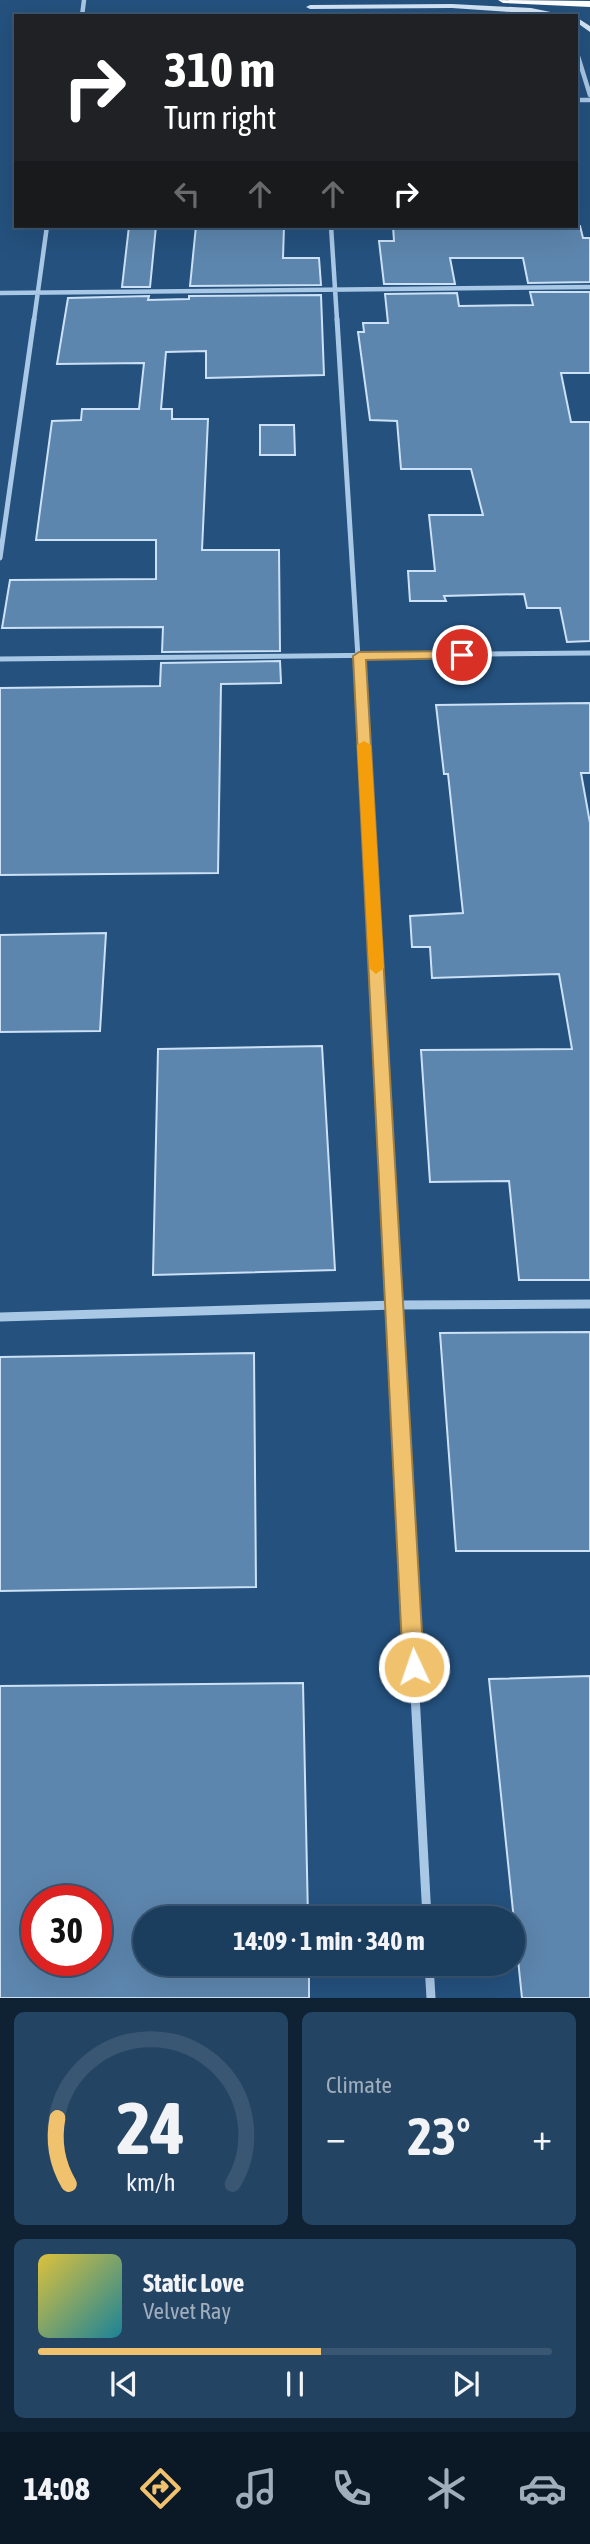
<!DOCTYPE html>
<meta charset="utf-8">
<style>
:root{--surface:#1b3d5e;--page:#244464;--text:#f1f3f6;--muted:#a0aebc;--line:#395673;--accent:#f0c26d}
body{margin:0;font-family:"Asap Condensed",sans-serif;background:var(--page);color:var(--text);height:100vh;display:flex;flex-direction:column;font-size:26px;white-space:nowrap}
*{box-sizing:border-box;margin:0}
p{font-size:23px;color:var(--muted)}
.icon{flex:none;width:38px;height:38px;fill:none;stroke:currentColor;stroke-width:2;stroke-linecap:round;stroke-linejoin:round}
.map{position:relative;height:1998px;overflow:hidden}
.sheet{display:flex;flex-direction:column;gap:14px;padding:14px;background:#0f2234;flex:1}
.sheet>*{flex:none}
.banner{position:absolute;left:14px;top:14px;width:564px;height:214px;border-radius:0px;box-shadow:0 7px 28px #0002,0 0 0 2px var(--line);background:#202124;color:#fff;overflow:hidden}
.speed{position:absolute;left:21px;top:1885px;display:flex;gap:14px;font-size:35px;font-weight:700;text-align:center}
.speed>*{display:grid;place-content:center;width:91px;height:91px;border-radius:50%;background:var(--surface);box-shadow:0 7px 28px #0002,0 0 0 2px var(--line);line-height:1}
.speed .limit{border:10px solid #d22;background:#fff;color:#111}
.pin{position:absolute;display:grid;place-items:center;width:60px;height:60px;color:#fff;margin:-30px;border:4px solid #fff;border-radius:50%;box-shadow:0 2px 7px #0007}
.me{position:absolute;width:77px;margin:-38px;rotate:357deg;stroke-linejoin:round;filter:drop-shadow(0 0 5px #0008)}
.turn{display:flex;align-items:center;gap:24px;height:147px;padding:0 35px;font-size:32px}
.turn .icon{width:91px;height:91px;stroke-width:2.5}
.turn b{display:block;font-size:49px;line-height:60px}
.lanes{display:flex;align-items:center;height:66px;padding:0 35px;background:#0003;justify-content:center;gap:35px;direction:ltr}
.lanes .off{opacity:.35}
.big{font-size:52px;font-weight:700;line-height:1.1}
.sheet .widget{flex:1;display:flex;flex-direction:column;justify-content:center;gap:10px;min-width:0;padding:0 24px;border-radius:10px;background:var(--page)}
.sheet .dial{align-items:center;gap:0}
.dial svg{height:182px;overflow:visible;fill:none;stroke:var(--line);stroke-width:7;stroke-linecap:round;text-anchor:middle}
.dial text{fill:var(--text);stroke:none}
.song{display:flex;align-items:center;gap:21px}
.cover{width:84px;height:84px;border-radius:10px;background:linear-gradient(135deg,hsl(50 70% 55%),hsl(190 70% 35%))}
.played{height:7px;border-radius:4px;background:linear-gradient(90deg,var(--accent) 55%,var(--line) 55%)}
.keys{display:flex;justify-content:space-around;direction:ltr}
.heat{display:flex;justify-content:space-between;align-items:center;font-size:38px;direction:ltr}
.sheet .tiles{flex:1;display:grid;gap:14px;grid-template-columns:1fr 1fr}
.widget:last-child{grid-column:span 2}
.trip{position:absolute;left:133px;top:1906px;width:392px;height:70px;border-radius:35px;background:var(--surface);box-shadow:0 7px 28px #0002,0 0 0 2px var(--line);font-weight:700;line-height:70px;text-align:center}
.menu{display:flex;height:112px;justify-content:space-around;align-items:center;background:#0b1826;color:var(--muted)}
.menu .icon{width:49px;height:49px}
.menu .current{color:var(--accent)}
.menu b{font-size:32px;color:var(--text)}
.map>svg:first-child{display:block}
.building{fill:#5d86ae;stroke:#cce1f5;stroke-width:2;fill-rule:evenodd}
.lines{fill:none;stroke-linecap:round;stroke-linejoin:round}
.street-far3{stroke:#a9c8e6;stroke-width:4.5}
.street-far2{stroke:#a9c8e6;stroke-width:5}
.street-far1{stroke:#a9c8e6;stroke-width:7}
.street{stroke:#a9c8e6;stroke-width:9}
.secondary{fill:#d2e4f5;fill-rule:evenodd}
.highway{fill:#fff;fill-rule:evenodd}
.route{fill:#f0c26d;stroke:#9c7e47;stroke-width:2}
.slow{fill:#f59e0b}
</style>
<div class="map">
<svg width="590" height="1998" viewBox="0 0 590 1998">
<rect width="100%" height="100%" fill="#24517e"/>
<path class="building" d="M 129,226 L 156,226 L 150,287 L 122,287 Z
M 196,226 L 284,226 L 283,258 L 319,258 L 321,285 L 190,286 Z
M 393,226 L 580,226 L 583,238 L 590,238 L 590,282 L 528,283 L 523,258 L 450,258 L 455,284 L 384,284 L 379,241 L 394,241 Z
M 530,292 L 590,292 L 590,373 L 561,373 L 571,422 L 590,422 L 590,641 L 567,642 L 560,608 L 527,608 L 524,594 L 444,596 L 446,601 L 410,601 L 408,571 L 435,571 L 429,515 L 483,515 L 471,469 L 401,469 L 397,421 L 370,420 L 358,332 L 364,332 L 363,323 L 388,323 L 385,294 L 457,293 L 459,306 L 533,305 Z
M 321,295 L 324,375 L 206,378 L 206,351 L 166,352 L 161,409 L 172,409 L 172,419 L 208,419 L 202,550 L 279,550 L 280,651 L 162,652 L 163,627 L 2,628 L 10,580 L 156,579 L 156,540 L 36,540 L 52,421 L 81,420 L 82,409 L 139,409 L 144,363 L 57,364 L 68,298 L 149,296 L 148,300 L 189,299 L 189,296 Z
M 260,425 L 294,425 L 295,455 L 260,455 Z
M 280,661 L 281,683 L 221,684 L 218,873 L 0,875 L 0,688 L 160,686 L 161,663 Z
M 590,703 L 590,773 L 581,773 L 590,823 L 590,1280 L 519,1280 L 509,1181 L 430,1182 L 421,1050 L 572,1049 L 559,974 L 432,978 L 430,947 L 412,947 L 410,916 L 463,913 L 448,774 L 444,774 L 436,705 Z
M 106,933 L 100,1031 L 0,1032 L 0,935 Z
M 322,1046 L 335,1270 L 153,1275 L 158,1049 Z
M 590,1332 L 590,1551 L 456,1551 L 440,1333 Z
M 254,1353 L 256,1587 L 0,1591 L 0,1357 Z
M 590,1676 L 590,1998 L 522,1998 L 489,1679 Z
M 303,1683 L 308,1918 L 145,1918 L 145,1964 L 309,1964 L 309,1998 L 0,1998 L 0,1686 ZM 37,1900 L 96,1900 L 96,1960 L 37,1960 Z"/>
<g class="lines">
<path class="street-far3" d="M 82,16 L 84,0
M 576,50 L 590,95
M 576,100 L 590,100
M 331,226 L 337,320
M 0,293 L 590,287
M 34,320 L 47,226"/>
<path class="street-far2" d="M 337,319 L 363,738
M 0,558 L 34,319
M 0,659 L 590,653"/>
<path class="street-far1" d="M 363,736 L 393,1285"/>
<path class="street" d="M 393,1283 L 427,1918
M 0,1317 L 395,1305 L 590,1304
M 429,1964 L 431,1998"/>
<path class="secondary" d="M 452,4 L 531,8 L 570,16 L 452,8 L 310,9 L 306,7 L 310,5 Z
M 576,17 L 590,26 L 590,32 L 576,22 Z"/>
<path class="highway" d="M 498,0 L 590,1 L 590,7 L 503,3 Z"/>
</g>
<path class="route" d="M 462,651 L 468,655 L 467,658 L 366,660 L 424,1667 L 421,1675 L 414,1678 L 406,1675 L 403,1667 L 353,656 L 359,652 Z"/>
<path class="slow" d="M 364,741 L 371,745 L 384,968 L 376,974 L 369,968 L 357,745 Z"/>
</svg>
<div class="speed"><div class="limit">30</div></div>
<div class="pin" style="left:462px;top:655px;background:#d93025"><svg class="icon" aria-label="arrive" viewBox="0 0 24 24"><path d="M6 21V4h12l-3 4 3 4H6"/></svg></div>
<svg class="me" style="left:414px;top:1667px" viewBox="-20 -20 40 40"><circle r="17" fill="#f0c26d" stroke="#fff" stroke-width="3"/><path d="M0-11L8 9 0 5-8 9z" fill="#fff"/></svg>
<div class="trip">14:09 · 1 min · 340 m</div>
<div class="banner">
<div class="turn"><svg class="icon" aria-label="right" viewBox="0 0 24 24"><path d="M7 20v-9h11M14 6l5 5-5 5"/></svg><div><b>310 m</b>Turn right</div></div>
<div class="lanes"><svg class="icon off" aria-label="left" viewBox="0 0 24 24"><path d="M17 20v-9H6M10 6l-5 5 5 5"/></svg><svg class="icon off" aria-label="ahead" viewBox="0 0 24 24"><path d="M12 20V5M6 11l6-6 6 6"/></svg><svg class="icon off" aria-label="ahead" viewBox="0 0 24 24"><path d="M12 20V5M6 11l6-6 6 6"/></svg><svg class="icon" aria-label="right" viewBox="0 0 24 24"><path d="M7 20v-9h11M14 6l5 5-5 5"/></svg></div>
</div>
</div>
<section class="sheet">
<div class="tiles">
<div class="widget dial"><svg viewBox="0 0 100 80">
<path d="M14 69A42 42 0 1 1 86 69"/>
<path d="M14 69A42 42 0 0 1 9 40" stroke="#f0c26d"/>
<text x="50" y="56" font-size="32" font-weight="700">24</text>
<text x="50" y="72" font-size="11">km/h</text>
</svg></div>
<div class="widget"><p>Climate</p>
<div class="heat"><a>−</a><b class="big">23°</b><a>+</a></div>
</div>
<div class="widget">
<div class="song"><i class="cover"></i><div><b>Static Love</b><p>Velvet Ray</p></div></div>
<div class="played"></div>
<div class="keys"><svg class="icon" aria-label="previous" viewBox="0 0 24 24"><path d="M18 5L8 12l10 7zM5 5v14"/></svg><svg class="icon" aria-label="pause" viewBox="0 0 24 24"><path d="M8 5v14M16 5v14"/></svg><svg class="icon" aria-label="next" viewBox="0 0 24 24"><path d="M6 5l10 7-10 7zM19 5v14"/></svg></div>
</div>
</div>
</section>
<nav class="menu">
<b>14:08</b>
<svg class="icon current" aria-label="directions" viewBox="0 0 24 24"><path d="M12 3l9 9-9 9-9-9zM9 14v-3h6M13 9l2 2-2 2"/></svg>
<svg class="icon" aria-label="music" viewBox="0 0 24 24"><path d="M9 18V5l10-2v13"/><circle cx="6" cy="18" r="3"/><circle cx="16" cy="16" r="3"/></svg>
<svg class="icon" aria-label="phone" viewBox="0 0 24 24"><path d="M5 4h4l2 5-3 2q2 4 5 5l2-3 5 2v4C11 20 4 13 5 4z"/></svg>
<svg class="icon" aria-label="climate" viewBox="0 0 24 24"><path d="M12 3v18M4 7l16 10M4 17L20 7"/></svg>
<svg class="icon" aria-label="car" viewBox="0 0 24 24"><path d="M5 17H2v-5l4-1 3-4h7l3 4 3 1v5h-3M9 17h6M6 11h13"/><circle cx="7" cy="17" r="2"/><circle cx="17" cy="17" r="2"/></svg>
</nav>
